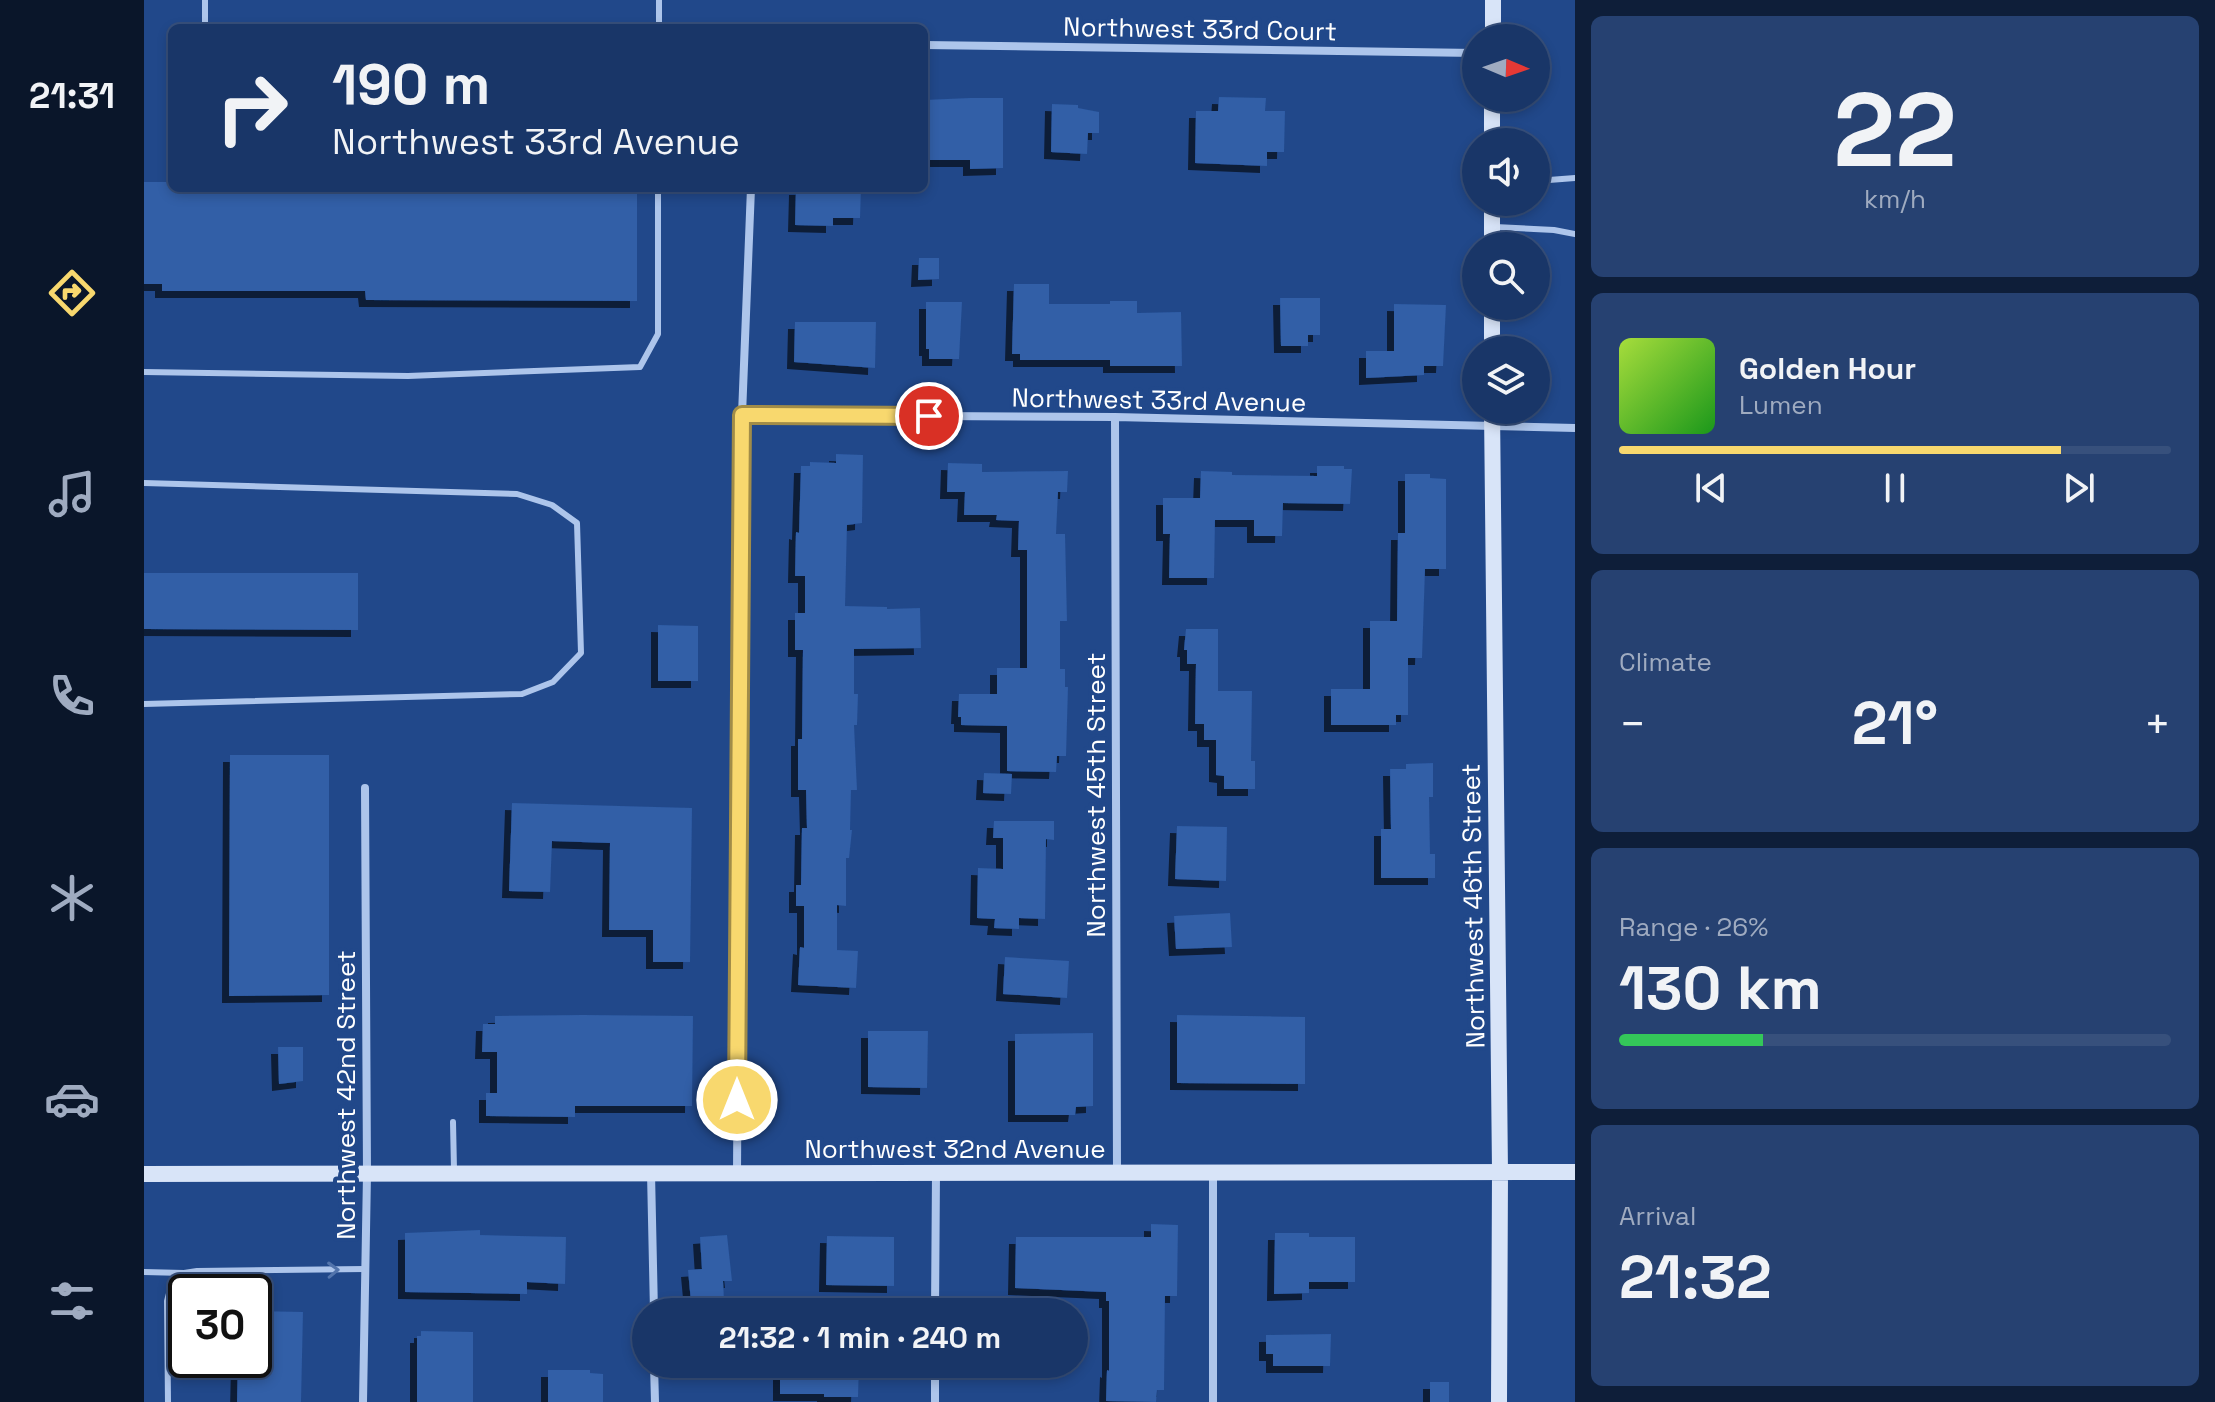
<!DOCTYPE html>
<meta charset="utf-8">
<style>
:root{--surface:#193668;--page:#264171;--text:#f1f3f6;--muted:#9fabc0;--line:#37507c;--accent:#f8d86e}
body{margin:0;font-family:"Space Grotesk",sans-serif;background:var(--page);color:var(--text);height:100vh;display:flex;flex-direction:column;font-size:30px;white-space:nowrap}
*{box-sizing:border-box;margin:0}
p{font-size:26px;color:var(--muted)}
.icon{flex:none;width:44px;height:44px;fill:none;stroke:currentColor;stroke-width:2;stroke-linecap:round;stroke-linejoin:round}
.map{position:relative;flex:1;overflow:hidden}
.details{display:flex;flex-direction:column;gap:16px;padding:16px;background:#0e1e39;width:640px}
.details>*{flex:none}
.guide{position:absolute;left:24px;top:24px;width:760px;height:168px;border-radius:12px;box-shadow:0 4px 12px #0003,0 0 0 2px var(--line);background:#193668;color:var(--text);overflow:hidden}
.needle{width:52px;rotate:92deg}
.fabs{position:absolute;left:1318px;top:24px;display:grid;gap:16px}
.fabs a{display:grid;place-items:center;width:88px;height:88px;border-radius:50%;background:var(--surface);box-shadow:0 4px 12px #0003,0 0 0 2px var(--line);font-size:40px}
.speed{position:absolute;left:24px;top:1274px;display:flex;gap:16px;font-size:40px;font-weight:700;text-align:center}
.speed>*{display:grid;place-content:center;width:104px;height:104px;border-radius:50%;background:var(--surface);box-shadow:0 4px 12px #0003,0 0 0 2px var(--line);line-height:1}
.speed .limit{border:4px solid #111;border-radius:12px;background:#fff;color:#111}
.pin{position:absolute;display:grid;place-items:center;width:68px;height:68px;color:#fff;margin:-34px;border:4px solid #fff;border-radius:50%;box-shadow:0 2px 8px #0007}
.me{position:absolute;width:88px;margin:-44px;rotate:0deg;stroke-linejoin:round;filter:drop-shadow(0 0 6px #0008)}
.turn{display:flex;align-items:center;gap:28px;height:168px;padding:0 32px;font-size:36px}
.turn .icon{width:104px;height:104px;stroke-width:2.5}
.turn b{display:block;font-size:56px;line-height:68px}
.big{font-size:60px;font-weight:700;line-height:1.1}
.details .card{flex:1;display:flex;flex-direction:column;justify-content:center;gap:12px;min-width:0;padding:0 28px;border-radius:12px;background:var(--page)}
.details .dial{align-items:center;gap:0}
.dial b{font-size:104px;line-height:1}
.song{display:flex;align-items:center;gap:24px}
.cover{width:96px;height:96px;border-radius:12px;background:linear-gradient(135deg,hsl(80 70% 55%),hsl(120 70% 35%))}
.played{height:8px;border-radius:4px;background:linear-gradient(90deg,var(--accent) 80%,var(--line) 80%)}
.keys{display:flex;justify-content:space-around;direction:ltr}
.heat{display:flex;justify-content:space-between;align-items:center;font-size:44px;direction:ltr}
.charge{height:12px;border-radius:6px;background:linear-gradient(90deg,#34c759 26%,var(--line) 0)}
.trip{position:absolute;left:488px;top:1298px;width:456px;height:80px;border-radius:40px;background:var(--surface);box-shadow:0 4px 12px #0003,0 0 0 2px var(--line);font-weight:700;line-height:80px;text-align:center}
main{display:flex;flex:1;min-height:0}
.tab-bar{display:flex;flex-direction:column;width:144px;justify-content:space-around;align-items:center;background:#0a162a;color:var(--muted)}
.tab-bar .icon{width:56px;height:56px}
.tab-bar .on{color:var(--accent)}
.tab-bar b{font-size:36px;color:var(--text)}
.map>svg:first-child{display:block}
.building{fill:#305ea7;filter:url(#shadow)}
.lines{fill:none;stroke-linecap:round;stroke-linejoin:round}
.lane{stroke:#adc5eb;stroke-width:6}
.street{stroke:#adc5eb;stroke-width:8}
.secondary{stroke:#d8e4f8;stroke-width:16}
.oneway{stroke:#5274ac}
.route-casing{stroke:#a18c48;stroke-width:20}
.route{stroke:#f8d86e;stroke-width:14}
.labels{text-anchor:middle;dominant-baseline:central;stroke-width:8;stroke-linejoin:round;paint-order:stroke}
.street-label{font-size:26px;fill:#fff;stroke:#21488a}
</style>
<main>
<nav class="tab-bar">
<b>21:31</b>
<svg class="icon on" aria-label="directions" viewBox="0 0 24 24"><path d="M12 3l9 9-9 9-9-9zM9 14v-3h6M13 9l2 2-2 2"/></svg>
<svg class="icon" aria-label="music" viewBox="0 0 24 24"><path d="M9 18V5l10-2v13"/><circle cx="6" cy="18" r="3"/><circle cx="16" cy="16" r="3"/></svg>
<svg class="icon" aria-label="phone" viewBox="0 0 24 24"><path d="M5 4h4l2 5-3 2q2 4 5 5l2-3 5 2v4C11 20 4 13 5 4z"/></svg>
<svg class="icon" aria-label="climate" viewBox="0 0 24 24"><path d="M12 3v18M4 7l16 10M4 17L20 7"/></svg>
<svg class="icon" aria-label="car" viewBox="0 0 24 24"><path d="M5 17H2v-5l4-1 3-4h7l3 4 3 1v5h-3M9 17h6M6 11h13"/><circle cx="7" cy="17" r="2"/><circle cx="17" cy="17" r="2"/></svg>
<svg class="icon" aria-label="filters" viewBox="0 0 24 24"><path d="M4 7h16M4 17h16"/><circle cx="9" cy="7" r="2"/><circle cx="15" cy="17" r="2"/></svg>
</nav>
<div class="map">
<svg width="1431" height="1402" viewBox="0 0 1431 1402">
<defs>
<filter id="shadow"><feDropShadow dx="-7" dy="7" stdDeviation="0" flood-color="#0009"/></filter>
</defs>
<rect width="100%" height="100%" fill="#21488a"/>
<path class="building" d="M 1075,97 L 1122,98 L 1121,111 L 1141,111 L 1140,152 L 1123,152 L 1123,166 L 1051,163 L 1052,111 L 1074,111 Z
M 826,98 L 859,98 L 859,168 L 826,169 L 826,160 L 780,160 L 780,100 Z
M 908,104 L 934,105 L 934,108 L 955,112 L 955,133 L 944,133 L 943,154 L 907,152 Z
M 0,182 L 28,182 L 28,188 L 493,188 L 493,301 L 222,300 L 221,291 L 18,291 L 18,284 L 0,284 Z
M 652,188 L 717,188 L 716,218 L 689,218 L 689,226 L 651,225 Z
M 775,258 L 795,258 L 795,279 L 774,280 Z
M 870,284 L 905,284 L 905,304 L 966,304 L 966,301 L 993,301 L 993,313 L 1037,312 L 1038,366 L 966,366 L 966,360 L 876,360 L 876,354 L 868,354 Z
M 1136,298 L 1176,298 L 1176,335 L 1164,335 L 1164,346 L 1137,346 Z
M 782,302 L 818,302 L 815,359 L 785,359 L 785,349 L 782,349 Z
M 1250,304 L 1302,305 L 1299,366 L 1280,366 L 1280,375 L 1222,378 L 1222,351 L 1250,351 Z
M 651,322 L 732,322 L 731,368 L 650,362 Z
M 692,454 L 719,455 L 718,523 L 703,525 L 701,606 L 743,607 L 743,609 L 776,608 L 777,648 L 710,649 L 710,694 L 714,694 L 713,725 L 710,725 L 713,790 L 707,790 L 706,830 L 708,830 L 705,858 L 702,858 L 702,906 L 693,905 L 693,950 L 714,951 L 712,988 L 654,985 L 656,947 L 660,948 L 660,906 L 652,906 L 652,885 L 657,885 L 658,828 L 663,828 L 662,790 L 654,790 L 654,739 L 658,739 L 659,650 L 651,650 L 651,613 L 661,613 L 661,576 L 651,576 L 652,532 L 655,533 L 657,466 L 666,466 L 666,462 L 692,463 Z
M 804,463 L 838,464 L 838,472 L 924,471 L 923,492 L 914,492 L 912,534 L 921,534 L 923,621 L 916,621 L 916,669 L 921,669 L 921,687 L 924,687 L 922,756 L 913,756 L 912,772 L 863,771 L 863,726 L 817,725 L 817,717 L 814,717 L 815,694 L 853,694 L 853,668 L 883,668 L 883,550 L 874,550 L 875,521 L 852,520 L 853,515 L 820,515 L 821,492 L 803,492 Z
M 1173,466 L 1200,466 L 1200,469 L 1208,469 L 1206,504 L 1139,503 L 1138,536 L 1110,536 L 1110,520 L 1071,520 L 1070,578 L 1025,578 L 1026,534 L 1019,534 L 1019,498 L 1056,498 L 1057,471 L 1088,472 L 1088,475 L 1173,476 Z
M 1261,474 L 1286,474 L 1286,478 L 1302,479 L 1302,569 L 1281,569 L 1278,658 L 1264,658 L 1264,715 L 1252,715 L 1252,725 L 1187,725 L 1187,689 L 1226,689 L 1226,621 L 1253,621 L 1254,533 L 1261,533 Z
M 0,573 L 214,573 L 214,630 L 0,629 Z
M 514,625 L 554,626 L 554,681 L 514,681 Z
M 1042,629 L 1074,629 L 1074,691 L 1108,691 L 1107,761 L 1111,761 L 1111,789 L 1080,789 L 1080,776 L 1072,775 L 1072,740 L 1060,740 L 1060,724 L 1051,724 L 1052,664 L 1043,664 L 1043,650 L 1040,650 Z
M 86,755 L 185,755 L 185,995 L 85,996 Z
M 1289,763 L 1289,797 L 1285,797 L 1286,854 L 1291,854 L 1291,878 L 1237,878 L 1237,829 L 1247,829 L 1246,769 L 1262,769 L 1262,764 Z
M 840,773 L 868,774 L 867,794 L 839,793 Z
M 368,803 L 548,808 L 546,962 L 509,962 L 509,930 L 465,930 L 466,843 L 408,841 L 406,892 L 365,891 Z
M 850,821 L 910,821 L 910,840 L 902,839 L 901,919 L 875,918 L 875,929 L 850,928 L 851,919 L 833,918 L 834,868 L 859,869 L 859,838 L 849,838 Z
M 1033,826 L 1083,827 L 1082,881 L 1031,879 Z
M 1086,913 L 1088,947 L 1032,949 L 1030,916 Z
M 861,957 L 925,961 L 923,998 L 859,994 Z
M 439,1015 L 549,1016 L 548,1106 L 431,1106 L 431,1117 L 342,1116 L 342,1093 L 353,1093 L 353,1052 L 338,1052 L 339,1024 L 351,1024 L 351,1016 Z
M 1033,1015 L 1161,1017 L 1161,1084 L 1033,1083 Z
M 724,1031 L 784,1031 L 783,1088 L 724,1087 Z
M 949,1033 L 949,1106 L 932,1107 L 931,1115 L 871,1115 L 871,1034 Z
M 134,1047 L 159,1047 L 159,1081 L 135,1084 Z
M 1007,1224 L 1034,1225 L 1033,1296 L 1021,1296 L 1020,1390 L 1013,1390 L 1012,1402 L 962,1401 L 963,1370 L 965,1371 L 965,1301 L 962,1301 L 962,1292 L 871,1288 L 872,1237 L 1007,1237 Z
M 336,1230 L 336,1235 L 422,1237 L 421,1284 L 383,1282 L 383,1294 L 261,1292 L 261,1233 Z
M 1131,1233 L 1165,1233 L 1165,1237 L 1211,1237 L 1211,1282 L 1165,1282 L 1165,1293 L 1130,1294 Z
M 583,1235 L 588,1281 L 579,1281 L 580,1300 L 547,1302 L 544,1270 L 558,1269 L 556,1237 Z
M 683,1236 L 750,1237 L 750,1286 L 682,1285 Z
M 110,1311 L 159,1312 L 157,1402 L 93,1402 L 94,1360 L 110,1360 Z
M 277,1331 L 329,1332 L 329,1402 L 273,1402 L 273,1336 L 277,1336 Z
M 1187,1334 L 1186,1366 L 1129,1366 L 1129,1354 L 1122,1354 L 1122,1335 Z
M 636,1364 L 715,1364 L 714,1397 L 680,1397 L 680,1394 L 636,1394 Z
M 404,1370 L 446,1370 L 446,1373 L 459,1374 L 459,1402 L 404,1402 Z
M 1286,1382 L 1305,1382 L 1305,1402 L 1286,1402 Z"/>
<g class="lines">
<path class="lane" d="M 61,28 L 61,0
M 515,28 L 515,0
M 1392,181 L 1431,178
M 1351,227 L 1410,230 L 1431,234
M 0,372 L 264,376 L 496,367 L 514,334 L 514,188
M 0,483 L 373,494 L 408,505 L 433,523 L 437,653 L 409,682 L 378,694 L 0,704
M 309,1122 L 310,1170
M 0,1272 L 40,1273
M 24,1402 L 23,1301 L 28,1282 L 40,1273 L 53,1271 L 221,1269"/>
<path class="street" d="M 780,45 L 1332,53
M 598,415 L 971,417 L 1431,428
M 971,417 L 973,1172
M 507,1173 L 510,1312
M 593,1173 L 598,415 L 607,188
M 791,1312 L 792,1173
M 510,1364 L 511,1402
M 219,1402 L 223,1174 L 221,788
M 791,1402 L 791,1364
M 1069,1402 L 1069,1172"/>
<path class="secondary" d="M 1349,38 L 1349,0
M 1348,142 L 1348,98
M 1348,202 L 1348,246
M 1348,350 L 1348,306
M 1348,410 L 1356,1172 L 1355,1402
M 0,1174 L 1431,1172"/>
</g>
<defs><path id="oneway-chevron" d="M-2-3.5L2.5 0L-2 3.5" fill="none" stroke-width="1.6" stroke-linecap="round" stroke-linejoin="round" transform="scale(2)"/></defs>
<use class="oneway" href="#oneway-chevron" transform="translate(189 1270) rotate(-2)"/>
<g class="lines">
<g class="route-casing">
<path id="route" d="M 593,1100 L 598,415 L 785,416"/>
</g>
<use href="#route" class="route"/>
</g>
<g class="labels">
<g class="street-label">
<text transform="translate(1056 29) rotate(1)">Northwest 33rd Court</text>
<text transform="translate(1015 400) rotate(1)">Northwest 33rd Avenue</text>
<text transform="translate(952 795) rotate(-90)">Northwest 45th Street</text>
<text transform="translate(1329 906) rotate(-91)">Northwest 46th Street</text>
<text transform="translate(202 1095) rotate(-90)">Northwest 42nd Street</text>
<text x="811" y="1149">Northwest 32nd Avenue</text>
</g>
</g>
</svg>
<div class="fabs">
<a><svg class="needle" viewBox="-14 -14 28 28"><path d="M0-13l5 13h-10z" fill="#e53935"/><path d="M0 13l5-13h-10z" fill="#9fabc0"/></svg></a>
<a><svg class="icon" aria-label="sound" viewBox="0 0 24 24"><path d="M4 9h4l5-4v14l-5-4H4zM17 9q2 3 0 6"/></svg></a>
<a><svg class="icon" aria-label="search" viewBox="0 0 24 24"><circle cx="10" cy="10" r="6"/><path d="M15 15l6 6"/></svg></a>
<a><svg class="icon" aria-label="layers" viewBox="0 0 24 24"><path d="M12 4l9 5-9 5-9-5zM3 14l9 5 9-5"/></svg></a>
</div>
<div class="speed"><div class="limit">30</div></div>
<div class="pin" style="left:785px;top:416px;background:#d93025"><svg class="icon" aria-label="arrive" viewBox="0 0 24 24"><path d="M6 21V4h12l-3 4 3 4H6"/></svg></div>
<svg class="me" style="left:593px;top:1100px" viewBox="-20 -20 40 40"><circle r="17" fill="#f8d86e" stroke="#fff" stroke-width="3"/><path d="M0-11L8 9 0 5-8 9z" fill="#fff"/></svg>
<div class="trip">21:32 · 1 min · 240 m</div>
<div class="guide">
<div class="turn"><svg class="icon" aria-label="right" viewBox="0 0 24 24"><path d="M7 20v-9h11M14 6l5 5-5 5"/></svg><div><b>190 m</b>Northwest 33rd Avenue</div></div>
</div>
</div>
<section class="details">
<div class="card dial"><b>22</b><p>km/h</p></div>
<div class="card">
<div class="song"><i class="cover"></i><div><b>Golden Hour</b><p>Lumen</p></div></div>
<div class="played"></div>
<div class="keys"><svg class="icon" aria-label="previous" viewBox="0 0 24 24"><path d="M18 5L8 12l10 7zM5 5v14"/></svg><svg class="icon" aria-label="pause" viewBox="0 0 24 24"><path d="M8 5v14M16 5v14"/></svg><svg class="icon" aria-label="next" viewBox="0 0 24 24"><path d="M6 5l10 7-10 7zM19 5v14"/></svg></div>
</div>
<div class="card"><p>Climate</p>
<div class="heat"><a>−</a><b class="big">21°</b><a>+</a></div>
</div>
<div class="card"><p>Range · 26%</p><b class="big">130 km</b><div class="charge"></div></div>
<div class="card"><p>Arrival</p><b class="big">21:32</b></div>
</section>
</main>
